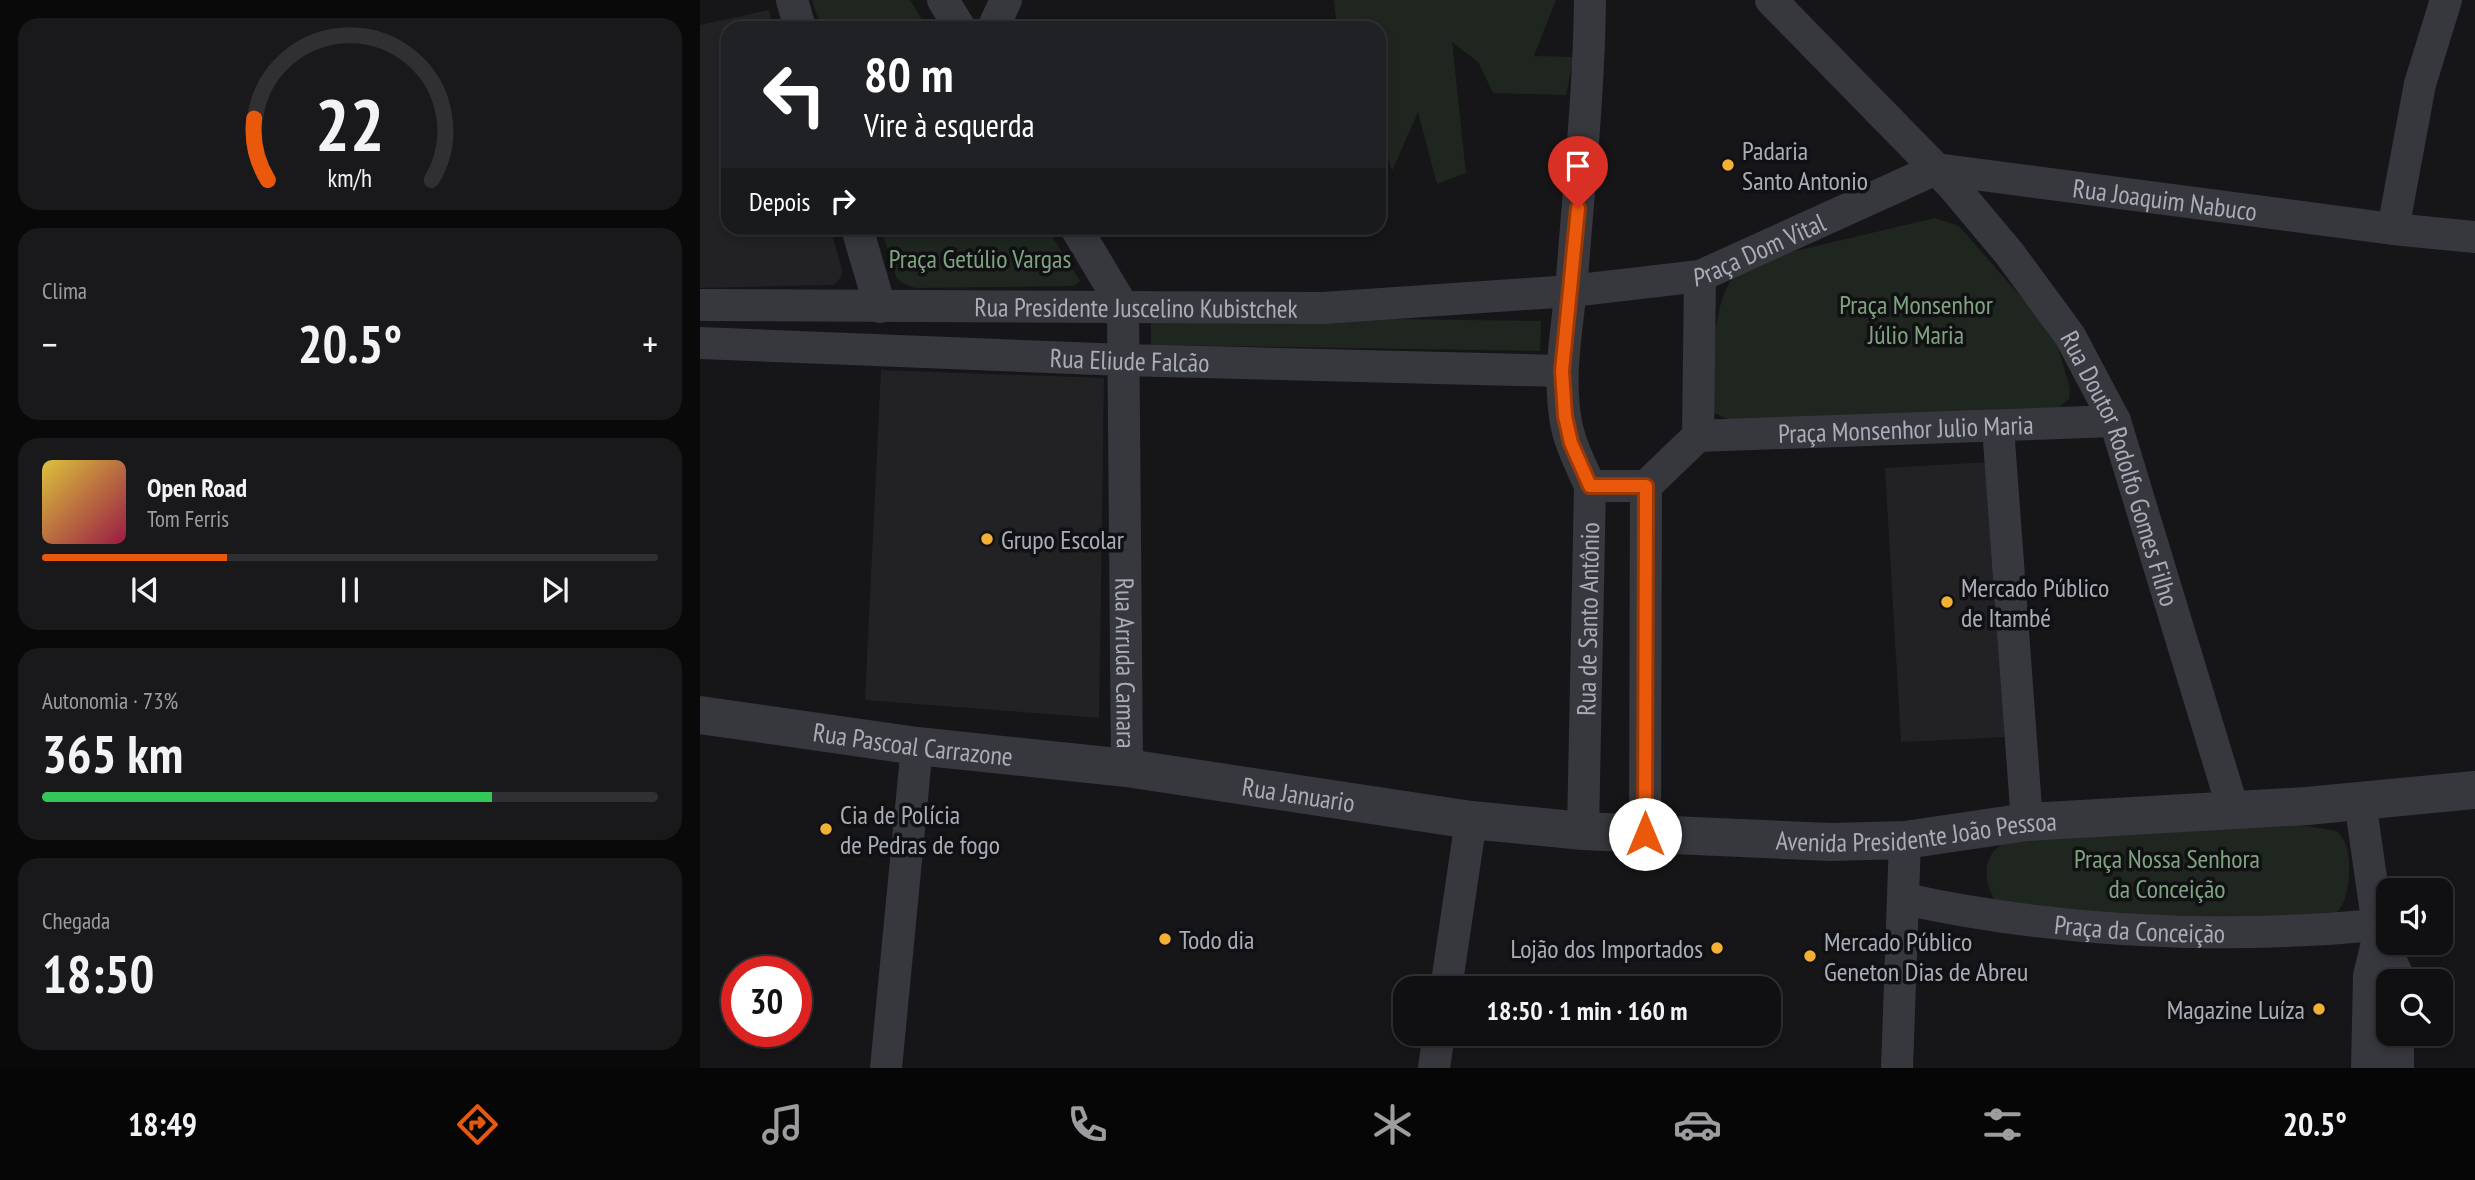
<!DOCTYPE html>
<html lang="pt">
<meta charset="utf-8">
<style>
:root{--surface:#101012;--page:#19191b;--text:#f1f3f6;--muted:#9c9d9f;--line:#303032;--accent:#ea580c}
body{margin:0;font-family:"PT Sans Narrow",sans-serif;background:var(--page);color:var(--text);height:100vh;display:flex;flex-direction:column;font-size:26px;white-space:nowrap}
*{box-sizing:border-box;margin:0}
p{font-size:23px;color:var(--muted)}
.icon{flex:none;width:38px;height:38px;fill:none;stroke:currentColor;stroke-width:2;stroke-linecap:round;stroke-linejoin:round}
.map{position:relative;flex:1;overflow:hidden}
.drawer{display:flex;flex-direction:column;gap:18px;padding:18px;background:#09090a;width:700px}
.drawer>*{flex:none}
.banner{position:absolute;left:21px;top:21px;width:665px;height:214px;border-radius:21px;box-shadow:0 4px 10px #0003,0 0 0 2px var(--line);background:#202124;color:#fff;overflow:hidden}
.fabs{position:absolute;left:1676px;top:878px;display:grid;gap:14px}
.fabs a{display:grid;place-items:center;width:77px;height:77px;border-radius:14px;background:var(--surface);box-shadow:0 4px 10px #0003,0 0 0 2px var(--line);font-size:35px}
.speed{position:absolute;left:21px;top:956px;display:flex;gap:14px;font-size:35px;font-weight:700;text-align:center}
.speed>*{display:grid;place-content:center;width:91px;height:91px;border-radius:50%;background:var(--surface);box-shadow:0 4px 10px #0003,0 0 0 2px var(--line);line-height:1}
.speed .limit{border:10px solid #d22;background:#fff;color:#111}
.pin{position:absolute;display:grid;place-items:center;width:60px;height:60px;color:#fff;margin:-72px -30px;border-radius:50% 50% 50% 0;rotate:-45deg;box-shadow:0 0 7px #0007}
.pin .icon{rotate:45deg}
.me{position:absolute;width:77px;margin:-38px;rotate:0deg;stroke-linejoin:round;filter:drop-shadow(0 0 5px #0008)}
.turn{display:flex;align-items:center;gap:24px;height:147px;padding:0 28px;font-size:32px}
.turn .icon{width:91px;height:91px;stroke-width:2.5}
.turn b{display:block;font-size:49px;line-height:60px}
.then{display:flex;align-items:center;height:66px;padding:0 28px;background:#0003;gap:14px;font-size:26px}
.big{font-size:52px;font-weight:800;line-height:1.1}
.drawer .widget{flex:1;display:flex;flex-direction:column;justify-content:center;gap:10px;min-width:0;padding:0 24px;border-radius:21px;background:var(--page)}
.drawer .dial{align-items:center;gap:0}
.dial svg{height:182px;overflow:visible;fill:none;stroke:var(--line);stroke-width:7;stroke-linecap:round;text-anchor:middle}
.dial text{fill:var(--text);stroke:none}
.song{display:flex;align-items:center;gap:21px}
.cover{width:84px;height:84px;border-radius:10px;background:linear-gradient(135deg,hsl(50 70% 55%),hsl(340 70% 35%))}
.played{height:7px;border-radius:4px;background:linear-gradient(90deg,var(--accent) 30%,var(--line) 30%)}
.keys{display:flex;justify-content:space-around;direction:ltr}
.heat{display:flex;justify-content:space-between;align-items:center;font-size:38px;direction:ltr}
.charge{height:10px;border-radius:5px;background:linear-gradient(90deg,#34c759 73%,var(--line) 0)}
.trip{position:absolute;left:693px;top:976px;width:388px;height:70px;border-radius:21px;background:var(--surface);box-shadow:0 4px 10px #0003,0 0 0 2px var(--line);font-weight:800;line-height:70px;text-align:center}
.tabs{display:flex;height:112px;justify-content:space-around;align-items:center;background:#060607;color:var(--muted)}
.tabs .icon{width:49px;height:49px}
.tabs .selected{color:var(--accent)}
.tabs b{font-size:32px;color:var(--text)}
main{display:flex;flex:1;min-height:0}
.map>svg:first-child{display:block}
.built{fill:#222225}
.green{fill:#1e261f}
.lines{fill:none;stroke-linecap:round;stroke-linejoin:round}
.minor{stroke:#37383d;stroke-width:32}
.tertiary{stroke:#37383d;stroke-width:38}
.route-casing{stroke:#983908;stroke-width:18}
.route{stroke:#ea580c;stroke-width:12}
.poi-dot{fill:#f2b134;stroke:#111113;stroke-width:2.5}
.labels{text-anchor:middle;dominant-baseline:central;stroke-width:7;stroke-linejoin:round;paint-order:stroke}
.poi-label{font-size:26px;fill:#a8adb8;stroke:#111113;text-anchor:start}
.street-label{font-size:26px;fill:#a8adb8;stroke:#111113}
.park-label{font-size:26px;fill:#7fa381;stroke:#111113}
</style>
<main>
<section class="drawer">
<div class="widget dial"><svg viewBox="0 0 100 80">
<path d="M14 69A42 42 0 1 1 86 69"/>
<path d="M14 69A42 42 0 0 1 8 42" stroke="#ea580c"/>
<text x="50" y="56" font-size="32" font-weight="700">22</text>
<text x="50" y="72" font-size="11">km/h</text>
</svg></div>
<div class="widget"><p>Clima</p>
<div class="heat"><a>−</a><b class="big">20.5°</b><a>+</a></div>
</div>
<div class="widget">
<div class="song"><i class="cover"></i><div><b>Open Road</b><p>Tom Ferris</p></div></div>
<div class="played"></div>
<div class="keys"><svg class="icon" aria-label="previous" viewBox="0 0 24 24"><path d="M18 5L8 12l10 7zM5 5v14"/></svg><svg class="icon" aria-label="pause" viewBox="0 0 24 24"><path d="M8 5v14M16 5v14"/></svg><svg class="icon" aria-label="next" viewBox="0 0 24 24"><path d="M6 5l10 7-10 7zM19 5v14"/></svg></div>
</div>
<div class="widget"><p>Autonomia · 73%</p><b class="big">365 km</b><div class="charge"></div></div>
<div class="widget"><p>Chegada</p><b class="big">18:50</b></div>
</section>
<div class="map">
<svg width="1775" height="1068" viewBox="0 0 1775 1068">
<rect width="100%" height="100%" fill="#161618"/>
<path class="built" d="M 69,10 L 74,28 L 28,28 L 28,228 L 130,228 L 142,269 L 141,277 L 134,285 L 0,288 L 0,25 Z
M 181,370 L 404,378 L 399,718 L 165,700 Z
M 1292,462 L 1308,737 L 1201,742 L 1185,468 Z"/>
<path class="green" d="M 112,0 L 210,0 L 227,28 L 121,28 Z
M 634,0 L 856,0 L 834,56 L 874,57 L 866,95 L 793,93 L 778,62 L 752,42 L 766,173 L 737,184 L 718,112 L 692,171 L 679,129 L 679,28 L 637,28 Z
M 1235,218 L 1259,226 L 1336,314 L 1357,345 L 1370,388 L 1369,399 L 1359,407 L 1036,421 L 1024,418 L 1013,412 L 1010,400 C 1014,363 1011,299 1038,271 C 1042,266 1051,264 1057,260 Z
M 181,228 L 347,228 L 380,281 L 374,286 L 215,288 L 202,283 L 196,277 Z
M 451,316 L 841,321 L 840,351 L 451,345 Z
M 1595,824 L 1637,831 C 1640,835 1645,840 1646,845 C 1652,864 1650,900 1636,914 L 1566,924 L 1298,905 C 1285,887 1279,860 1301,845 C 1308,841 1320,839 1328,837 Z"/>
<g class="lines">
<g class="minor">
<path d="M 92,0 L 100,28"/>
<path d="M 243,0 L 260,28"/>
<path id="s1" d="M 1071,0 L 1251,184 L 1309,253 L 1370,336 L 1415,421 L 1533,809"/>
<path d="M 293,28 L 306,0"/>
<path id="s2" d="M 1236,169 L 1693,229 L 1775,237"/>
<path d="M 157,228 L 180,307"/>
<path id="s3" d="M 376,228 L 423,307 L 427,768"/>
<path d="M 1693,229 L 1720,84 L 1746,0"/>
<path id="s4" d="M 0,305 L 623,308 L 871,291 L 1000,276 L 1236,169"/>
<path id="s5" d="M 0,343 L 423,360 L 861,371"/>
<path d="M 1298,427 L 1327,822"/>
<path id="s6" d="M 998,436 L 1415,421"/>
<path d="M 890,486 L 946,486"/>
<path d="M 1660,801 L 1679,934 L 1697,974 L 1697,982"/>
<path id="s7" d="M 883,831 L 890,486 C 880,463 868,441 865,416 C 858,370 868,324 872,278 C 879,185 889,93 890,0"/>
<path d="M 945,834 L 946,486 L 998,436 L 1000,276"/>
<path id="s8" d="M 1204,899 C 1362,933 1517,940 1677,925"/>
<path d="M 746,989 L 771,820"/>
<path d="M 186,1068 L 217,746"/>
<path d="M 734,1068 L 739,1034"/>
<path d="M 1197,1068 L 1205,840"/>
<path d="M 1667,1068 L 1669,976 L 1679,934"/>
<path d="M 1698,1068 L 1698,1034"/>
</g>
<path class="tertiary" id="s9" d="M 0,715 L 217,746 L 427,768 L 771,820 L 883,831 L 1131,842 L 1205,840 L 1327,822 L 1607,806 L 1775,790"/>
</g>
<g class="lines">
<g class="route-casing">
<path id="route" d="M 878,208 L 862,371 L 865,416 L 871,443 L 890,486 L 946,486 L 945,834"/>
</g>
<use href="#route" class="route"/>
</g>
<g class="poi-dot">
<circle cx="1028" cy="165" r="7"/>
<circle cx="287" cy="539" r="7"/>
<circle cx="1247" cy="602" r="7"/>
<circle cx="126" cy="829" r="7"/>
<circle cx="465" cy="939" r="7"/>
<circle cx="1017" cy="948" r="7"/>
<circle cx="1110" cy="956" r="7"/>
<circle cx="1619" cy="1009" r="7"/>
</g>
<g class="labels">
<g class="poi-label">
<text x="1042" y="150">Padaria<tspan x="1042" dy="30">Santo Antonio</tspan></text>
<text x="301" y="539">Grupo Escolar</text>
<text x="1261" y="587">Mercado Público<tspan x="1261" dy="30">de Itambé</tspan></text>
<text x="140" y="814">Cia de Polícia<tspan x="140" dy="30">de Pedras de fogo</tspan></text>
<text x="479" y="939">Todo dia</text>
<text x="1124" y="941">Mercado Público<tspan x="1124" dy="30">Geneton Dias de Abreu</tspan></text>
<text x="1003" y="948" text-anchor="end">Lojão dos Importados</text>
<text x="1605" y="1009" text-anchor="end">Magazine Luíza</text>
</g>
<g class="street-label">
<text stroke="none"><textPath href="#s2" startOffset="231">Rua Joaquim Nabuco</textPath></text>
<text stroke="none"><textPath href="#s4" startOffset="1066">Praça Dom Vital</textPath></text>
<text stroke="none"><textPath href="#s4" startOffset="436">Rua Presidente Juscelino Kubistchek</textPath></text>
<text stroke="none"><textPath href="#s5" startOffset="430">Rua Eliude Falcão</textPath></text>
<text stroke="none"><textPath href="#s6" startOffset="208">Praça Monsenhor Julio Maria</textPath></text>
<text stroke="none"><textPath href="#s1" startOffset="593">Rua Doutor Rodolfo Gomes Filho</textPath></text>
<text stroke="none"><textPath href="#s7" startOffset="212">Rua de Santo Antônio</textPath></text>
<text stroke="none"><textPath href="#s3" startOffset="448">Rua Arruda Camara</textPath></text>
<text stroke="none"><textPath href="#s9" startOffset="215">Rua Pascoal Carrazone</textPath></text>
<text stroke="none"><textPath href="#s9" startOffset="604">Rua Januario</textPath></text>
<text stroke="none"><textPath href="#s9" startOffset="1225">Avenida Presidente João Pessoa</textPath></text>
<text stroke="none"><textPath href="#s8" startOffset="238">Praça da Conceição</textPath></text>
</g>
<g class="park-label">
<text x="280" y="258">Praça Getúlio Vargas</text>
<text x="1216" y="304">Praça Monsenhor<tspan x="1216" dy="30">Júlio Maria</tspan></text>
<text x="1467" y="858">Praça Nossa Senhora<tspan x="1467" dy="30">da Conceição</tspan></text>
</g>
</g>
</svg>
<div class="fabs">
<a><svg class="icon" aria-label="sound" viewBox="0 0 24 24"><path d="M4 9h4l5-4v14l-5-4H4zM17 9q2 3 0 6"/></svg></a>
<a><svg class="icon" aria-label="search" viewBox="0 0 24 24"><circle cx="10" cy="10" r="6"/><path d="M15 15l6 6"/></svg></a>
</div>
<div class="speed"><div class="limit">30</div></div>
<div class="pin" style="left:878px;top:208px;background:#d93025"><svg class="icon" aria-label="arrive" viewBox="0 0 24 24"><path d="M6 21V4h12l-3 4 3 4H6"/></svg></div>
<svg class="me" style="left:945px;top:834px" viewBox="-20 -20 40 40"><circle r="19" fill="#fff"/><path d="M0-13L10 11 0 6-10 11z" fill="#ea580c"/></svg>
<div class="trip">18:50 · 1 min · 160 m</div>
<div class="banner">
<div class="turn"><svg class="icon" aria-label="left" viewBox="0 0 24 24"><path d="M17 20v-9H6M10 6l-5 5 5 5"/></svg><div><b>80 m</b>Vire à esquerda</div></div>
<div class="then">Depois<svg class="icon" aria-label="right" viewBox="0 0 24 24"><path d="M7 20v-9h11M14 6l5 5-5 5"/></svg></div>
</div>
</div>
</main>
<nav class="tabs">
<b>18:49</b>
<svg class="icon selected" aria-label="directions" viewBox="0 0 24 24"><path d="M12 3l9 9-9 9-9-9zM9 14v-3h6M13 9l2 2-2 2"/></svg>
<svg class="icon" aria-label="music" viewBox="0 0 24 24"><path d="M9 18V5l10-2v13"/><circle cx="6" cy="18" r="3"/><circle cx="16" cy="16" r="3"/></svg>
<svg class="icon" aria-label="phone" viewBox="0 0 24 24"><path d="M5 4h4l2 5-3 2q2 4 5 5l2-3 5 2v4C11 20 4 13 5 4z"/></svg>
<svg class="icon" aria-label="climate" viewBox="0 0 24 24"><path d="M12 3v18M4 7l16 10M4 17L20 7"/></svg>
<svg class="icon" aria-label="car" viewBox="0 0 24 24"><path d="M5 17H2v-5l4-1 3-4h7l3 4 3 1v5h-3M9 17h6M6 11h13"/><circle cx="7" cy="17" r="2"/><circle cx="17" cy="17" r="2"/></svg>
<svg class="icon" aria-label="filters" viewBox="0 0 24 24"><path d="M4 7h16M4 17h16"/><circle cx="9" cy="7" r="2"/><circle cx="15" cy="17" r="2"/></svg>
<b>20.5°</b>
</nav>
